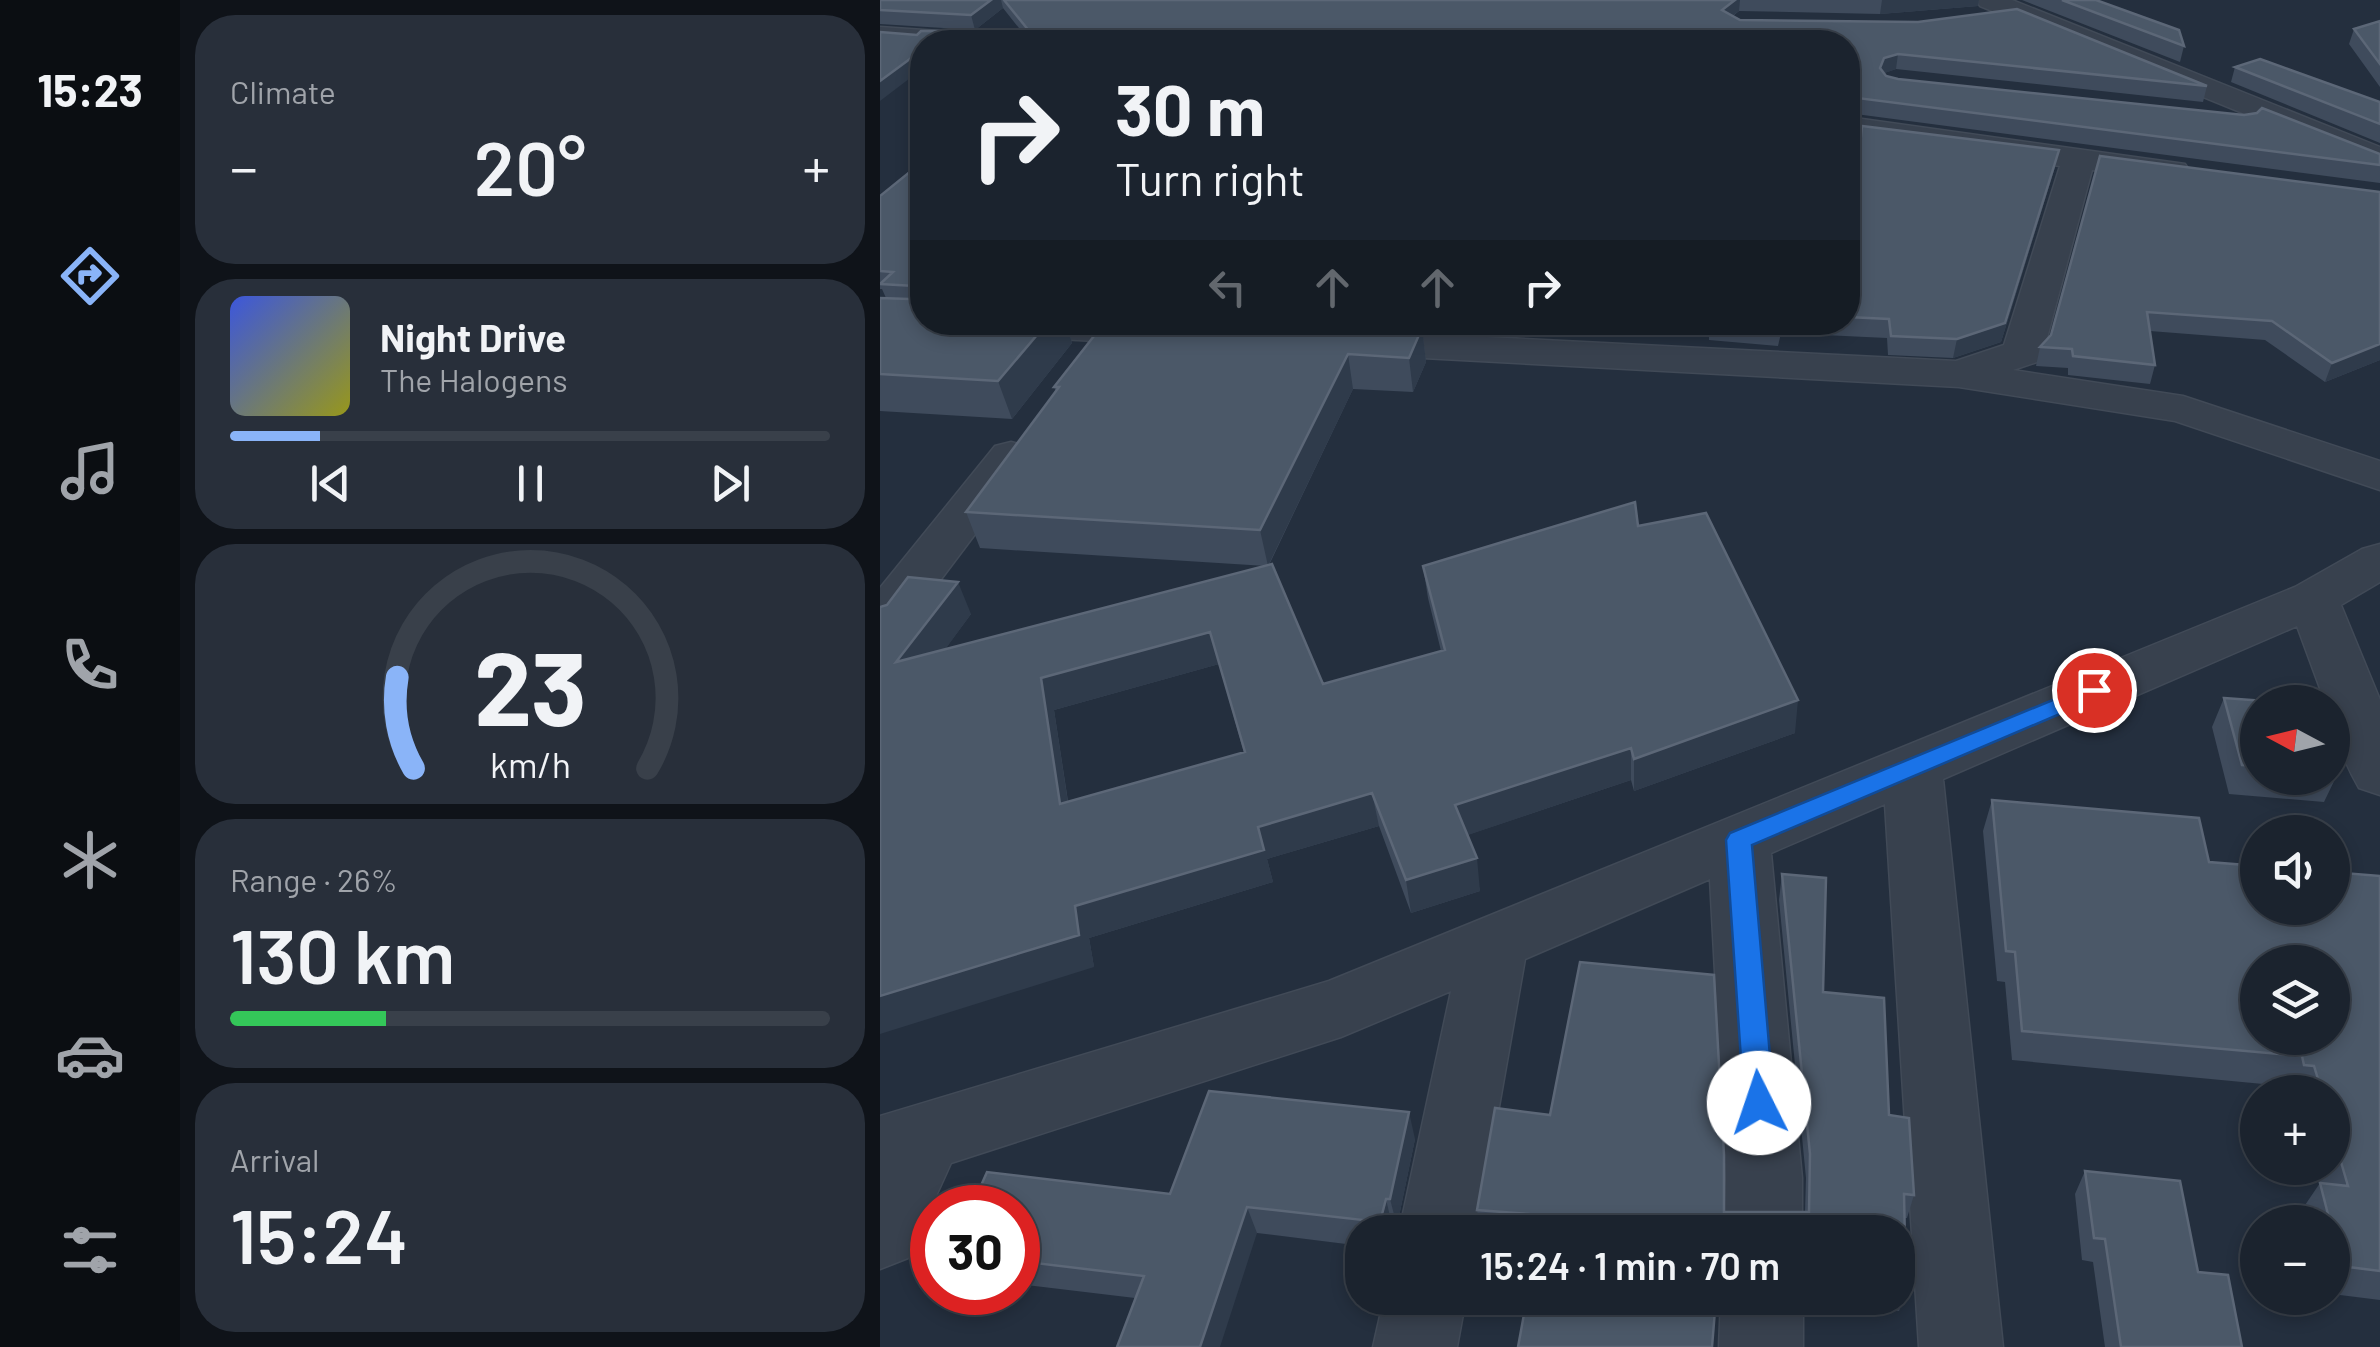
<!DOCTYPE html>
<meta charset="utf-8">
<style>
:root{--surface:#1b232e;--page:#282f3a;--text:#f1f3f6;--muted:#a0a4aa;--line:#39404a;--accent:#8ab4f8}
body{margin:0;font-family:Barlow,sans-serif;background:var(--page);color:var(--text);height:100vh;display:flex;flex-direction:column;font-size:38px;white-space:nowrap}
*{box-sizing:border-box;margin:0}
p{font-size:32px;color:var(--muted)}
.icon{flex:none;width:55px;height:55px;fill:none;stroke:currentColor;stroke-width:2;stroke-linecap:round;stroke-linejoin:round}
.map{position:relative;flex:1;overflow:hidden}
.drawer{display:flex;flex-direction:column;gap:15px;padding:15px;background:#0f1319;width:700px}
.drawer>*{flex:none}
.guide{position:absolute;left:30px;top:30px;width:950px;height:305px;border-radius:40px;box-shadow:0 5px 15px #0003,0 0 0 2px var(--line);background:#1b232e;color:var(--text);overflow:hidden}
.needle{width:65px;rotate:277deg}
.fabs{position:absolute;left:1360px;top:685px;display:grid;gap:20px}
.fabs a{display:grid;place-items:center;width:110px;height:110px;border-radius:50%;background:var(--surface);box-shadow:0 5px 15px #0003,0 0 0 2px var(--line);font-size:50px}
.speed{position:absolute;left:30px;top:1185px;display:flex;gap:20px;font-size:50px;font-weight:700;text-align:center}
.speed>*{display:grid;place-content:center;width:130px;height:130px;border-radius:50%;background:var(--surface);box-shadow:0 5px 15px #0003,0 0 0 2px var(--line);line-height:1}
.speed .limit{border:15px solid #d22;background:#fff;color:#111}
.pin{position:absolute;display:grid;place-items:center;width:85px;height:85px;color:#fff;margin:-42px;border:5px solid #fff;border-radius:50%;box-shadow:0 2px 10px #0007}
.me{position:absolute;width:110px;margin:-55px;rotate:356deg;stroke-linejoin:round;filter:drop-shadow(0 0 8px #0008)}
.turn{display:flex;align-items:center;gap:35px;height:210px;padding:0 40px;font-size:45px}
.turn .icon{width:130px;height:130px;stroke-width:2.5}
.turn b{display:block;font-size:70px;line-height:85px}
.lanes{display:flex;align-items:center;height:95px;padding:0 40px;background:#0003;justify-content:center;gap:50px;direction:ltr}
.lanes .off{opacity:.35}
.big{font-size:75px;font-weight:600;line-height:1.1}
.drawer .tile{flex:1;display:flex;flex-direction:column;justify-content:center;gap:15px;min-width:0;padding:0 35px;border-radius:40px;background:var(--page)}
.drawer .dial{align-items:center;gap:0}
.dial svg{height:260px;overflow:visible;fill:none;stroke:var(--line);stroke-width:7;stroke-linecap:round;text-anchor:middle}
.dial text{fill:var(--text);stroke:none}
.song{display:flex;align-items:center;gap:30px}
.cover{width:120px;height:120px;border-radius:15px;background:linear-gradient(135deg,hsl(230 70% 55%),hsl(60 70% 35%))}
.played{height:10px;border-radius:5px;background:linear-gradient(90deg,var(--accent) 15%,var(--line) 15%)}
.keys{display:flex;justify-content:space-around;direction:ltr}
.heat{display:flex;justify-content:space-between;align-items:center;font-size:55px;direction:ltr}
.charge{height:15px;border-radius:8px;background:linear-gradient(90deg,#34c759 26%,var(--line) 0)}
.trip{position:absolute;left:465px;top:1215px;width:570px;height:100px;border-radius:40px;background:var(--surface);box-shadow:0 5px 15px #0003,0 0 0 2px var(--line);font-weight:600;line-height:100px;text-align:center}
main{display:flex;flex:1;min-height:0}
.tabs{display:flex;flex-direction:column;width:180px;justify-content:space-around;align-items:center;background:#0b0e12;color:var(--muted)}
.tabs .icon{width:70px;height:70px}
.tabs .current{color:var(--accent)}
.tabs b{font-size:45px;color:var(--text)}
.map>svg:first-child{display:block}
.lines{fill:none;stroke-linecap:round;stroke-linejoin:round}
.minor-casing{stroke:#414a57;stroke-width:3}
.minor{fill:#38414e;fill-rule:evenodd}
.wall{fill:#3f4b5c;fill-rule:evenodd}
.shaded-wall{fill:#2f3b4b}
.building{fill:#4b5868;stroke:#5c6777;stroke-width:2.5;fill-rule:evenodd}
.route{fill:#1a73e8;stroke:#114b97;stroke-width:2.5}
</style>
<main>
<nav class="tabs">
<b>15:23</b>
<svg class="icon current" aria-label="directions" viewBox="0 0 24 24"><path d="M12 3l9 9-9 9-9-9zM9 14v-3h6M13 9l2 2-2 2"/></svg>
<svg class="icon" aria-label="music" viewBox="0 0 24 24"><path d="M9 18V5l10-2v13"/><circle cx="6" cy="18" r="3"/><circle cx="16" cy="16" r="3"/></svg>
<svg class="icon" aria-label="phone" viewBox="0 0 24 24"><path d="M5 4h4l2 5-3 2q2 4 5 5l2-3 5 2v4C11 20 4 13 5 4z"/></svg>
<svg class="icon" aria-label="climate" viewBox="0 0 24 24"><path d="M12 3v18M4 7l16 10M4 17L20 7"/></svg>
<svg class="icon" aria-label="car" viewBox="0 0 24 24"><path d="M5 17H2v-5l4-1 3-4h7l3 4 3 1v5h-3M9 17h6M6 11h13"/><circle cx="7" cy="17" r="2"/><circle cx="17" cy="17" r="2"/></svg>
<svg class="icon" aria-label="filters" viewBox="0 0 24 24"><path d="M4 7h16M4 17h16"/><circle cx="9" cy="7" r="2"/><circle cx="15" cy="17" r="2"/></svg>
</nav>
<section class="drawer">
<div class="tile"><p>Climate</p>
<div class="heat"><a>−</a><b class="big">20°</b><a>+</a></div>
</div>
<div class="tile">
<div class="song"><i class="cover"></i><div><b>Night Drive</b><p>The Halogens</p></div></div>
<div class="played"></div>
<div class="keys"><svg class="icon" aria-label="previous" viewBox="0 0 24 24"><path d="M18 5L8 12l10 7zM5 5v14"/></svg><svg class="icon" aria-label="pause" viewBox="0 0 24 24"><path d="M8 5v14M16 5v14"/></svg><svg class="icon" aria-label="next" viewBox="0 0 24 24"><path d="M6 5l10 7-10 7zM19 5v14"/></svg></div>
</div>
<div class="tile dial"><svg viewBox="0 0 100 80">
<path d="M14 69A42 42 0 1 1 86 69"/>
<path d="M14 69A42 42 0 0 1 9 41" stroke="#8ab4f8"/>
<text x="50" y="56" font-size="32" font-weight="700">23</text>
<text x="50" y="72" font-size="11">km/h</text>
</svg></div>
<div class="tile"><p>Range · 26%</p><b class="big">130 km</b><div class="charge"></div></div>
<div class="tile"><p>Arrival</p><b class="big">15:24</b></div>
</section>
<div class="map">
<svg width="1500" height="1347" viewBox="0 0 1500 1347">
<rect width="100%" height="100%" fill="#242f3e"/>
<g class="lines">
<g class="minor-casing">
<path id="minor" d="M 1096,0 L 1132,0 L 1500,147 L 1500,169 L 1100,6 Z
M 0,27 L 103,34 L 113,36 L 117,42 L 42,42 L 42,46 L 0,43 Z
M 968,117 L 1305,164 L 1310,171 L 1305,178 L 1293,181 L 1212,170 L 1163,353 L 1157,362 L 1133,370 L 1303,396 L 1500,461 L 1500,490 L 1295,421 L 1079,387 L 468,354 L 454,351 L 448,342 L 454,333 L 468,330 L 1076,361 L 1124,345 L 1180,166 L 968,137 Z
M 65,322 L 299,322 L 306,324 L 312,333 L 306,342 L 292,345 L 85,334 L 71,331 Z
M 131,442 L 147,446 L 154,456 L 19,635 L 0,640 L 0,588 L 115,446 Z
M 1500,544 L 1500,582 L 1461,605 L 1500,700 L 1500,795 L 1479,788 C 1464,762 1452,733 1452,702 L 1445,702 L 1417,626 L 1063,779 L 1123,1347 L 1039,1347 L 1005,804 L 891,853 L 922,1178 L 922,1232 L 844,1232 L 846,1178 L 830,879 L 645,959 L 597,1232 L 519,1232 L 571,991 L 461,1037 L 71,1163 L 28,1258 L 0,1269 L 0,1116 L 449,981 L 1415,587 L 1482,549 Z
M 504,1298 L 586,1298 L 577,1347 L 493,1347 Z
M 841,1298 L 923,1298 L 923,1347 L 839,1347 Z"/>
</g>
<use href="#minor" class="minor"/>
</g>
<path class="wall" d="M 0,0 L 1099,0 L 1098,6 L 1000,14 L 859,11 L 853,16 L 860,20 L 1327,86 L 1323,102 L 1016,69 L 1004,73 L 1006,76 L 1018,79 L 1500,154 L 1500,183 L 968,113 L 968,42 L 150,42 L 123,8 L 95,30 L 0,24 Z
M 1142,0 L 1216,0 L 1304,46 L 1300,62 Z
M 1500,21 L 1500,87 L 1469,44 L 1474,29 Z
M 1355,67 L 1500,102 L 1500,143 L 1351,82 Z
M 1179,150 L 1175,167 L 1121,342 L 1073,358 L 1008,355 L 1007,338 L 901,333 L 898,346 L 829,340 L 829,337 L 737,331 L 737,322 L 968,322 L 968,233 L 971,233 Z
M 42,162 L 42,322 L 186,322 L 192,343 L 132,419 L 0,411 L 0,298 L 6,298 L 2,289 L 0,289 L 0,196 Z
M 1500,192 L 1500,360 L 1445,382 L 1385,340 L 1270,331 L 1275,365 L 1270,384 L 1188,375 L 1188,368 L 1156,366 L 1160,347 Z
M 225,322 L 562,322 L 559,330 L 542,329 L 546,362 L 533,392 L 473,389 L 389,565 L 443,684 L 561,651 L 548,598 L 543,566 L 758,526 L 915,733 L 754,791 L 751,780 L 587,835 L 600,891 L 531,913 L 499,826 L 387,859 L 393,882 L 209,938 L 214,967 L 0,607 L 91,614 L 65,649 L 386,566 L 100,548 L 86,512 L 176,392 L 174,387 ZM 339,664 L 364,753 L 188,801 L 174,710 Z
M 1344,698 L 1378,702 L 1378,778 L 1452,778 L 1452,756 L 1458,773 L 1444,802 L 1349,794 L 1332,727 Z
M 1112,800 L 1329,862 L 1500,876 L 1500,1300 L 1452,1294 L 1452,1222 L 1424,1222 L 1421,1211 L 1440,1183 L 1436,1168 L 1452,1168 L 1452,1092 L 1406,1092 L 1404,1086 L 1132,1060 L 1125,982 L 1117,981 L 1103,831 Z
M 902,874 L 943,992 L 1009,1115 L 1034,1195 L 1027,1218 L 1024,1218 L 1026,1290 L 1019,1311 L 927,1300 L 925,1298 L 1018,1298 L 1018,1232 L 601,1232 L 597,1210 L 925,1212 L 926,1178 L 899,900 Z
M 535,1139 L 517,1226 L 512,1225 L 510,1232 L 482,1232 L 482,1246 L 377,1233 L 255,1298 L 138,1284 L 138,1208 L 290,1194 Z
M 1205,1171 L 1318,1272 L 1362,1347 L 1225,1347 L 1213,1262 L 1202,1260 L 1195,1194 Z
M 636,1298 L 836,1298 L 644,1310 L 638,1310 Z"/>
<path class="shaded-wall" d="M 111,0 L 121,0 L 123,8 L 95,30 L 91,15 Z
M 855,0 L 860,0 L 859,11 L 841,24 L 842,10 Z
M 1002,0 L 1099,0 L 1098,6 L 1000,14 Z
M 69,31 L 73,42 L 53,42 Z
M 42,50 L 42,69 L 0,101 L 0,81 Z
M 1018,54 L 1016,69 L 1002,74 L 1000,68 L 1004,58 Z
M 1179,150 L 1175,167 L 1121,342 L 1073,358 L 1077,339 Z
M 168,322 L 186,322 L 192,343 L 132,419 L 118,381 Z
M 542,328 L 546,362 L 533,392 L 529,358 Z
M 1500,344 L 1500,360 L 1445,382 L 1452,363 Z
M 468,354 L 473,389 L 388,566 L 380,530 Z
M 78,582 L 91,614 L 32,695 L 16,662 Z
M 330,632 L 339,664 L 174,710 L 193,836 L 180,804 L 161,678 Z
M 918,700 L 915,733 L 754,791 L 754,759 Z
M 751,748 L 751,780 L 579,838 L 575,805 Z
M 492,793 L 499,826 L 387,859 L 393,882 L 209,938 L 214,967 L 0,1034 L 0,996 L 195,906 L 378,827 Z
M 597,858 L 600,891 L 531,913 L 526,880 Z
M 529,1112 L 535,1139 L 517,1226 L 510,1199 Z
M 506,1199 L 512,1225 L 510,1232 L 502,1232 L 500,1222 Z
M 367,1207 L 377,1233 L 340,1347 L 320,1347 Z"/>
<path class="building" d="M 0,0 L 111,0 L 91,15 L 0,10 Z
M 124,0 L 855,0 L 842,10 L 860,20 L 1038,22 L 1137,9 L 1327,86 L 1018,54 L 1004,58 L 1000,68 L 1006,76 L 1018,79 L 1364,115 L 1377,113 L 1382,108 L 1500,154 L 1500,165 L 970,97 L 968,102 L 968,42 L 158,42 Z
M 1182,0 L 1216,0 L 1299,30 L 1304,46 Z
M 1500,21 L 1500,64 L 1474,29 Z
M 41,31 L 69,31 L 53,42 L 42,42 L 42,50 L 0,81 L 0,32 L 37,35 Z
M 1380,59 L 1500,102 L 1500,124 L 1355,67 Z
M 982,126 L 1179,150 L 1125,323 L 1077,339 L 1011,336 L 1009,319 L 968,317 L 968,233 L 971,233 Z
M 1220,156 L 1500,192 L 1500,344 L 1452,363 L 1392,321 L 1267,312 L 1275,365 L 1193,356 L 1192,349 L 1160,347 L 1171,335 Z
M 42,162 L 42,295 L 38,297 L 35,286 L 0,284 L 13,272 L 0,271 L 0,196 Z
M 42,295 L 42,322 L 168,322 L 118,381 L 0,374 L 0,298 L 29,299 Z
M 225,322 L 441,322 L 542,328 L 529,358 L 468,354 L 380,530 L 86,512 L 179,387 L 174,387 Z
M 841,322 L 901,322 L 900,328 Z
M 755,502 L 758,526 L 826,513 L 918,700 L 754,759 L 751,748 L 575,805 L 597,858 L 526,880 L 492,793 L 378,827 L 384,850 L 195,906 L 199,935 L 0,996 L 0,607 L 7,605 L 28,577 L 78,582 L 16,662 L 392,564 L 443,684 L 565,650 L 543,566 ZM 330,632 L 365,752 L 180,804 L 161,678 Z
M 1344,698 L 1399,702 L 1378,702 L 1378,766 L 1362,765 Z
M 1452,756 L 1458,773 L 1452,773 Z
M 1112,800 L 1319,818 L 1329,862 L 1378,866 L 1378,908 L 1452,908 L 1452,872 L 1500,876 L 1500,1271 L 1461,1266 L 1452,1232 L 1452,1222 L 1450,1222 L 1440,1183 L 1468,1186 L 1452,1131 L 1452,1092 L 1442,1092 L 1434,1066 L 1424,1065 L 1422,1056 L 1142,1031 L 1135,952 L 1126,951 ZM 1378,962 L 1452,962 L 1452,1038 L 1378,1038 Z
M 902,874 L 946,878 L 943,992 L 1004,998 L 1009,1115 L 1029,1118 L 1034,1195 L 1024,1194 L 1026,1290 L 1018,1289 L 1018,1232 L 645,1232 L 648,1214 L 597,1210 L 615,1108 L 670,1115 L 700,962 L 834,975 L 844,1155 L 844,1212 L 929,1212 L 930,1154 Z
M 329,1091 L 529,1112 L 510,1199 L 506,1199 L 500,1222 L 367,1207 L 320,1347 L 237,1347 L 264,1276 L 138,1261 L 138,1208 L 91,1208 L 107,1172 L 290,1194 Z
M 1205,1171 L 1300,1181 L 1318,1272 L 1348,1275 L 1362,1347 L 1241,1347 L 1225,1239 L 1214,1238 Z
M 647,1298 L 836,1298 L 832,1347 L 638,1347 Z"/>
<path class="route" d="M 1214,683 L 1222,685 L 1226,690 L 1222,696 L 872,845 L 894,1103 L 889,1113 L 879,1117 L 868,1113 L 864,1103 L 846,840 L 850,833 Z"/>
</svg>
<div class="fabs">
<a><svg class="needle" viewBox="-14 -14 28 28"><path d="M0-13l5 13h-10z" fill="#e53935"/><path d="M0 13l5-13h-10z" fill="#a0a4aa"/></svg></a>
<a><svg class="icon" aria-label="sound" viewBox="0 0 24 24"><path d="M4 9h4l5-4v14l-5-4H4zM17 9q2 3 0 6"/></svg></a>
<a><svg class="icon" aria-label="layers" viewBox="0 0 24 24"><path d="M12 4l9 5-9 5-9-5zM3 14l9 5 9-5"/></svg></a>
<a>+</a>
<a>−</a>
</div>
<div class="speed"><div class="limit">30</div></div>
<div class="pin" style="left:1214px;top:690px;background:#d93025"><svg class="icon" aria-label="arrive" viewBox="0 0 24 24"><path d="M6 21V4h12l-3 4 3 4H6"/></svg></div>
<svg class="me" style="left:879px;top:1103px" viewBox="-20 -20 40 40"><circle r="19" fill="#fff"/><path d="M0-13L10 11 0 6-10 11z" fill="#1a73e8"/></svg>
<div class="trip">15:24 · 1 min · 70 m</div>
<div class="guide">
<div class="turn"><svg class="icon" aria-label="right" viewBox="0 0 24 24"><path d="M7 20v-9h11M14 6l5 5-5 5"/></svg><div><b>30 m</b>Turn right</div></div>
<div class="lanes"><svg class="icon off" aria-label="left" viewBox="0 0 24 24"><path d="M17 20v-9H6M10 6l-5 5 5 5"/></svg><svg class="icon off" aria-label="ahead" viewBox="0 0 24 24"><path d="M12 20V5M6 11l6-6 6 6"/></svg><svg class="icon off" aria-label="ahead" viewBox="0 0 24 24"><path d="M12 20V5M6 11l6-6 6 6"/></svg><svg class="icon" aria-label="right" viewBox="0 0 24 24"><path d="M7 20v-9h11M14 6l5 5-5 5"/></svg></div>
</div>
</div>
</main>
